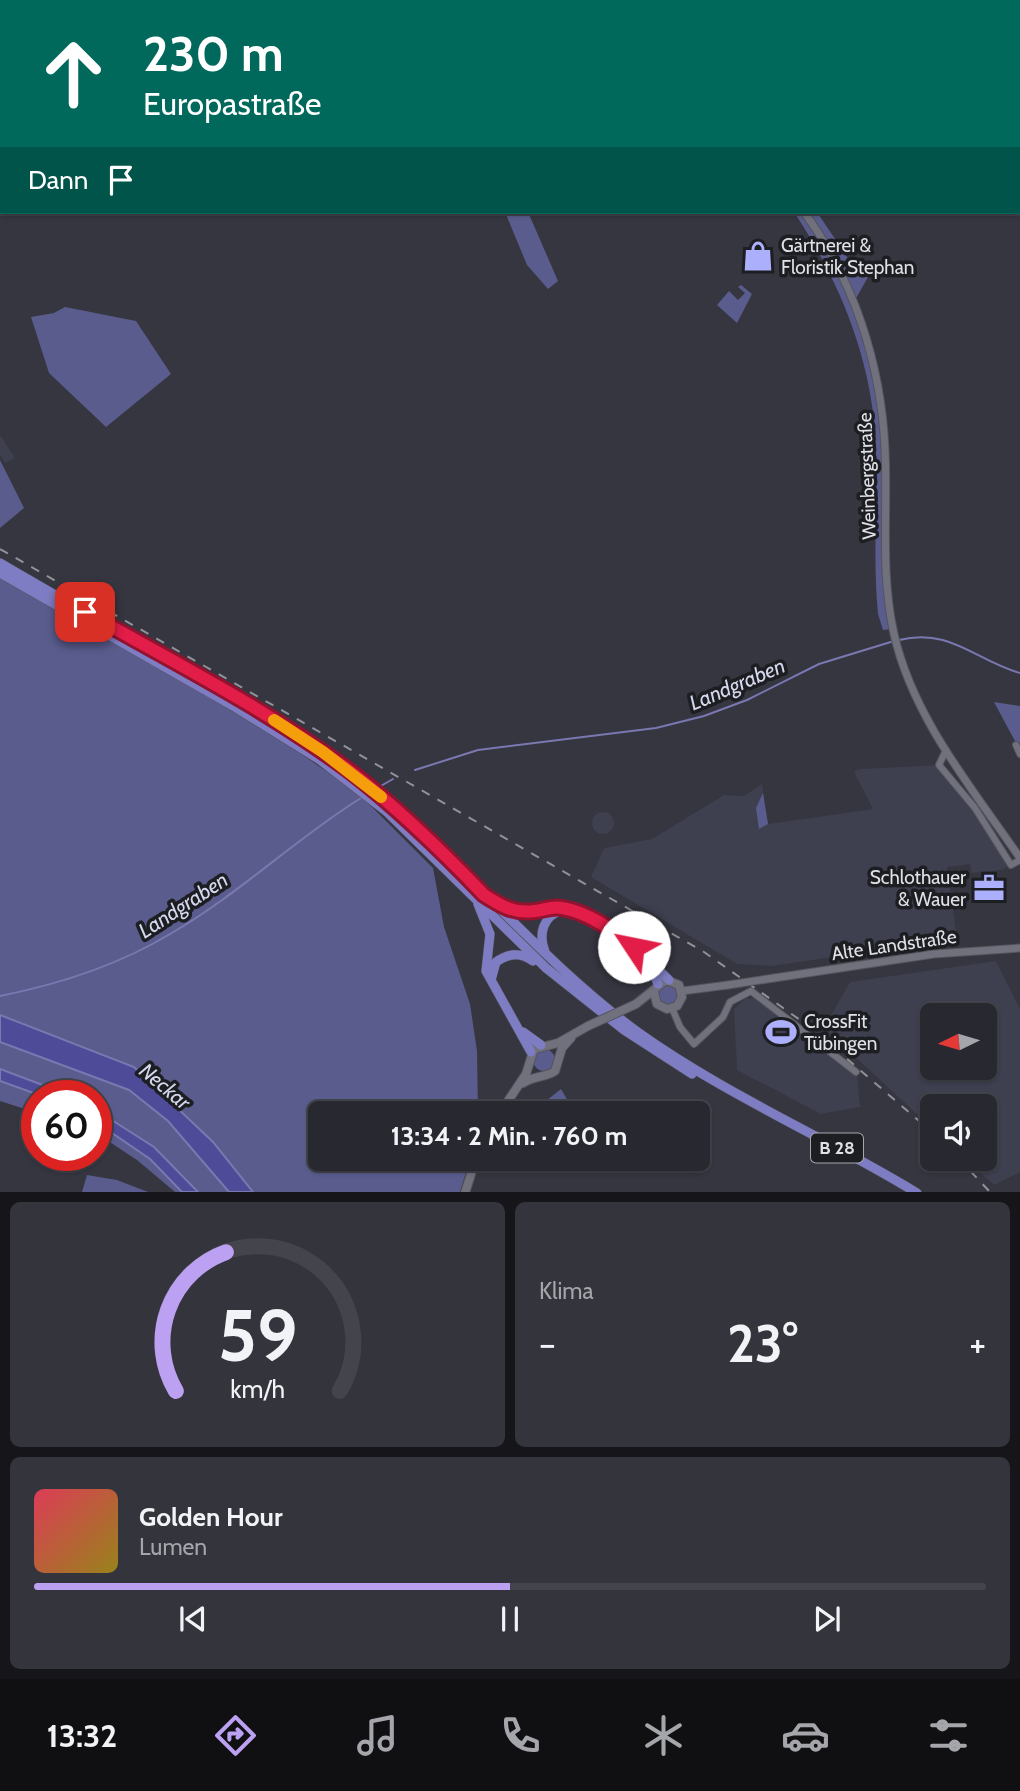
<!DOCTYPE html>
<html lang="de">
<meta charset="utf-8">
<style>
:root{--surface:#282830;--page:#34343c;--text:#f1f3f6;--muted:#a5a6ab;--line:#44444c;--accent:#bca0f2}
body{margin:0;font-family:Cabin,sans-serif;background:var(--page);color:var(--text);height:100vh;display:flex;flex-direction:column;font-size:26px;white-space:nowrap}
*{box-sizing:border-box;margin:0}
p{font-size:23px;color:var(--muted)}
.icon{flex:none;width:38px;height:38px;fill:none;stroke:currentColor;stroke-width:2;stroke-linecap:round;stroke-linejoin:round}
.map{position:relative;height:1192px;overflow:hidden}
.sheet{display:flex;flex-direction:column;gap:10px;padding:10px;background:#16161a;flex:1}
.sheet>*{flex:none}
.guide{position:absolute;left:0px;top:0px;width:1020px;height:214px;box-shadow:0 2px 5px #0004,0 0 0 2px var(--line);background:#00695c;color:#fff;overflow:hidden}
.needle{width:46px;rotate:265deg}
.controls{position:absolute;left:920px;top:1003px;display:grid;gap:14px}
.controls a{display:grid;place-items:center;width:77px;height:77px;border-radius:10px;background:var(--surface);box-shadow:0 2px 5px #0004,0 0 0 2px var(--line);font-size:35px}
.speed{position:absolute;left:21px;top:1080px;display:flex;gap:14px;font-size:35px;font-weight:700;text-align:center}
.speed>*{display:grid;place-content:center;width:91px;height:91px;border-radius:50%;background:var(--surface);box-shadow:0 2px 5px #0004,0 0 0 2px var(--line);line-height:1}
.speed .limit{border:10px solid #d22;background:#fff;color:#111}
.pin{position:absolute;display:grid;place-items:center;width:60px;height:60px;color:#fff;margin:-30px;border-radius:14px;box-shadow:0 4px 10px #0006}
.me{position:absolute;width:77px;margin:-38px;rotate:304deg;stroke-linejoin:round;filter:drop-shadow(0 0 5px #0008)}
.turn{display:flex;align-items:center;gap:24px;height:147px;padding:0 28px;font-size:32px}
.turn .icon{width:91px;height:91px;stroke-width:2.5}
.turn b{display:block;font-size:49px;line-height:60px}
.then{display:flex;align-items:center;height:66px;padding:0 28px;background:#0003;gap:14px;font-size:26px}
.big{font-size:52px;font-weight:700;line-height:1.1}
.sheet .card{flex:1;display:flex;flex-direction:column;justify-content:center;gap:10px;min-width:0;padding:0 24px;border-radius:10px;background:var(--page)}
.sheet .dial{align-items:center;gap:0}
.dial svg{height:182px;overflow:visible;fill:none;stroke:var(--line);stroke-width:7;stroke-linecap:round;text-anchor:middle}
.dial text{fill:var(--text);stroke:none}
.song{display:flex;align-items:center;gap:21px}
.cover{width:84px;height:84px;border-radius:10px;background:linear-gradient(135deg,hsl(350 70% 55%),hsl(50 70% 35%))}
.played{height:7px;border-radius:4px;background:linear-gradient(90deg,var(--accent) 50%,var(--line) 50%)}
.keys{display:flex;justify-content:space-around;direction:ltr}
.heat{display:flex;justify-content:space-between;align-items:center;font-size:38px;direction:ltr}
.sheet .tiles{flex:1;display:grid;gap:10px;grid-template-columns:1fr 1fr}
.card:last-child{grid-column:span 2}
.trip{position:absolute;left:308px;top:1101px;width:402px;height:70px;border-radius:10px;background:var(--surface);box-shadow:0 2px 5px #0004,0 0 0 2px var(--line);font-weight:700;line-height:70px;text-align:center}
.tabs{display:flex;height:112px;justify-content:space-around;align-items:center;background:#101013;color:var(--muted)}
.tabs .icon{width:49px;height:49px}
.tabs .active{color:var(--accent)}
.tabs b{font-size:32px;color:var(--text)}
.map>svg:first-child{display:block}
.built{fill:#3e3f4f;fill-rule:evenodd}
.green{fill:#5a5c8d}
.water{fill:#4e4b99;stroke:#7a78b0;stroke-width:2}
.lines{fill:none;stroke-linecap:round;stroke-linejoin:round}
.stream{stroke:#7a78b0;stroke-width:2}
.minor-casing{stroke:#54545c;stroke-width:8}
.tertiary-casing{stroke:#54545c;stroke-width:9}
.secondary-casing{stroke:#54545c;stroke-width:10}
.primary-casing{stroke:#54545c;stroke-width:10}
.minor{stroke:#70717c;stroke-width:6}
.tertiary{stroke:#70717c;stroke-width:7}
.secondary{stroke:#70717c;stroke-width:8}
.primary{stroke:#7e7dc3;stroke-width:9}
.rail{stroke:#919299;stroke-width:2;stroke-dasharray:9 9;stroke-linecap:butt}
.tertiary-bridge-casing{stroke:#54545c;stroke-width:9;stroke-linecap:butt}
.secondary-bridge-casing{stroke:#54545c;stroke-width:10;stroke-linecap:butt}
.tertiary-bridge{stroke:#70717c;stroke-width:7}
.secondary-bridge{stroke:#70717c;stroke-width:8}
.route-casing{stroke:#92132f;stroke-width:18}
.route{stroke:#e11d48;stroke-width:12}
.slow{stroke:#f59e0b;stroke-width:12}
.labels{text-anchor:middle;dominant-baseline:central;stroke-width:7;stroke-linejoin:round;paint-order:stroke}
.shield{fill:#1d1e22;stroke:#a6a6ac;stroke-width:2}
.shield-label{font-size:18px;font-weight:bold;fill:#e0e1e7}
.poi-label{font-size:19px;fill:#e0e1e7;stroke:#1d1e22;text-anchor:start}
.street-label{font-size:19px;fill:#e0e1e7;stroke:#1d1e22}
.water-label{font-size:21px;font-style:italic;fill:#d6d8ee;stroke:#1d1e22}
</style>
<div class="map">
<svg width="1020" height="1193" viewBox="0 0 1020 1193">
<rect width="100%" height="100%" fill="#353640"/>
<path class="built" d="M 0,435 L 15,458 L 5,463 L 0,455 Z
M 939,765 L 975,808 L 1011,865 L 1002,870 L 972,873 L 970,864 L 947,867 L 958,945 L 900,952 L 901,947 L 772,966 L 737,964 L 591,877 L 604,848 L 652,839 L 724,795 L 744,796 L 762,784 L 768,824 L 873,809 L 854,772 L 860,769 Z
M592 823a11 11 0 1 1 22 0a11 11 0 1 1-22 0Z
M 996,961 L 1020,1009 L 1020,1172 L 994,1185 L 965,1159 L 985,1158 L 985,1106 L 933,1106 L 933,1129 L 824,1028 L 850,982 ZM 985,1015 L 985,1068 L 933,1068 L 933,1015 Z
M 746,998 L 757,999 L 857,1074 L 860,1107 L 821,1114 L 737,1070 L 734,1009 Z"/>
<path class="green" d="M 856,0 L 1020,0 L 1020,76 L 1018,2 Z
M 505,212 L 528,212 L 558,281 L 548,289 L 527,265 Z
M 794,212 L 817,212 L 853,266 L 868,277 L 854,302 L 862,324 L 882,417 L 884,541 L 893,629 L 883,630 L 878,614 C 872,553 879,492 875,431 C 869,352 837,277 794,212 Z
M 741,285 L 752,294 L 737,323 L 717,305 L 729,291 L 738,300 L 745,293 L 738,287 Z
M 65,307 L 136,321 L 171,374 L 106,427 L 49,373 L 31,317 L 54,313 Z
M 0,460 L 24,508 L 0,528 Z
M 0,577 L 268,731 L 358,793 L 433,868 L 444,927 L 470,1004 L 477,1051 L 478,1113 L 320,1113 L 320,1158 L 470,1159 L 460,1192 L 253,1192 L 213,1142 L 134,1067 L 0,1015 Z
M 994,702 L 1020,706 L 1020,743 L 1016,743 Z
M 763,793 L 768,824 L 759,829 L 756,808 Z
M658 995a10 10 0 1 1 20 0a10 10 0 1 1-20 0Z
M 0,1042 L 128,1090 L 168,1121 L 229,1192 L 198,1192 L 154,1147 L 96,1110 L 96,1096 L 69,1095 L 0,1069 Z
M533 1060a11 11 0 1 1 22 0a11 11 0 1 1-22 0Z
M 0,1081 L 39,1095 L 37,1106 L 31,1111 L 0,1101 Z
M 561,1089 L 575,1113 L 531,1113 L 532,1112 Z
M 96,1122 L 150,1159 L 182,1192 L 175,1192 L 137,1160 L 96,1133 Z
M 87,1175 L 117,1180 L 148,1192 L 82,1192 Z"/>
<path class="water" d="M 0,1015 L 134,1067 L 213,1142 L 253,1192 L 229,1192 L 168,1121 L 129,1090 L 0,1042 Z
M 0,1069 L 69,1095 L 39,1095 L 0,1081 Z
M 96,1110 L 154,1147 L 198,1192 L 182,1192 L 150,1159 L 96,1122 Z"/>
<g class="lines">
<path class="stream" d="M 899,640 C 950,627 976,661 1020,673
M 415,770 L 478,750 L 656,728 L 704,716 L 747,700 L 819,664 L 894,641
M 379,787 L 393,779
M 0,996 C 60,984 117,966 170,934 C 238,895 295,839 361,798"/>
<g class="minor-casing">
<path id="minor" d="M 275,0 L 278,2
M 488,0 L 489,2
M 255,2 L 256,0
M 393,2 L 394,0
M 1016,745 L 1020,754
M 946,750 L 939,765 L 975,808 L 1011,865 L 1020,860
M 672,1008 L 680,1027 L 694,1044 L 723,1017 L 730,1002 L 751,991 L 856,1072"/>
</g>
<g class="tertiary-casing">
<path id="tertiary" d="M 624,0 L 626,2
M 804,212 C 854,280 881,364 885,449 C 888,511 880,572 894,634 C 913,718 972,788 1020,858
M 774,978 L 934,954 L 1020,948
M 682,991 L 728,985"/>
</g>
<g class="secondary-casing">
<path id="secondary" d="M 636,1004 L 666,980 L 679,985 L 682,997 L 677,1006 L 667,1009 L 657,1004 L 654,992
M 523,1083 C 535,1075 545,1078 555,1071 L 562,1048 L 571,1038
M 500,1113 L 526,1074 L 534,1049 L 558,1043 L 588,1026
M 465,1193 L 476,1158"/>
</g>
<g class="primary-casing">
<path id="primary" d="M 0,563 C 63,600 127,636 190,672 C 251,706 311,740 365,783 C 462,861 539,960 639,1033 C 726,1095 825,1137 917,1193
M 0,573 L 233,706 L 320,760 L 387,812 L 546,968 L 624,1030 L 692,1074
M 498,903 C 521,917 537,904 561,908 C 604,913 640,952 669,980
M 478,904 L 490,934 L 486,971 L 531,1052
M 545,952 C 538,934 543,916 562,910
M 651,966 L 658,984
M 491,980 L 496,962 C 509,953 520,952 533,961
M 523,1032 L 541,1045"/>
</g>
<use href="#minor" class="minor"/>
<use href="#tertiary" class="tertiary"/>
<use href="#secondary" class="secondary"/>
<use href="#primary" class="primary"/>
<path class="rail" d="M 0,549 L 704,952 L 810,1027 L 933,1133
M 958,1158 L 991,1193"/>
<g class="tertiary-bridge-casing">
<path id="tertiary-bridge" d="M 728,985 L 774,978"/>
</g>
<g class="secondary-bridge-casing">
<path id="secondary-bridge" d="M 588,1026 L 636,1004"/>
</g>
<use href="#tertiary-bridge" class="tertiary-bridge"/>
<use href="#secondary-bridge" class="secondary-bridge"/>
</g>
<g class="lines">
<g class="route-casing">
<path id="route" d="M 85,612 C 174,662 268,710 351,772 C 399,809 442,851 484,895 C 501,906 514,914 535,911 C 544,910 552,906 562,908 C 588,912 614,931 634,947"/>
</g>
<use href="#route" class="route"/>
<path class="slow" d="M 274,720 L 323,752 L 381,797"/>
</g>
<defs>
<g id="shop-bare" transform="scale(2.415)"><path d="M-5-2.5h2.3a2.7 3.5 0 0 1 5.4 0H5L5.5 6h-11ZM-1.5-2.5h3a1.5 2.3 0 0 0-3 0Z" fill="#acaffb" stroke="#1d1e22" stroke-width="2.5" paint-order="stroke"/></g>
<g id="office-bare" transform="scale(2.415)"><path d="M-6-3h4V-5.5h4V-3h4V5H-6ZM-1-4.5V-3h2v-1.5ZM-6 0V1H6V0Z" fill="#acaffb" stroke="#1d1e22" stroke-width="2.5" paint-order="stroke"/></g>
<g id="stadium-bare" transform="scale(2.415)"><path d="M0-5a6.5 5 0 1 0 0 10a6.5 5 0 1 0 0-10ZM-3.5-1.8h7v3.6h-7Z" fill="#acaffb" stroke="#1d1e22" stroke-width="2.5" paint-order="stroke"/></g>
</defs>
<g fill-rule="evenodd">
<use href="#shop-bare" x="758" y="256"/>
<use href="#office-bare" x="989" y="888"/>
<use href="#stadium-bare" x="781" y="1032"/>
</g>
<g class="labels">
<rect class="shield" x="811" y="1133.5" width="52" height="29" rx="5"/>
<g class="shield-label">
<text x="837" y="1148">B 28</text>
</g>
<g class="poi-label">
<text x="781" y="245">Gärtnerei &amp;<tspan x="781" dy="22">Floristik Stephan</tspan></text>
<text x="966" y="877" text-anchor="end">Schlothauer<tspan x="966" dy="22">&amp; Wauer</tspan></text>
<text x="804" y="1021">CrossFit<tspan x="804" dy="22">Tübingen</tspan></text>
</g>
<g class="street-label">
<text transform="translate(867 476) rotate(-92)">Weinbergstraße</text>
<text transform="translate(894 945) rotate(-8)">Alte Landstraße</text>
</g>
<g class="water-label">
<text transform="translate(737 684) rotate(-23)">Landgraben</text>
<text transform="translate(183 905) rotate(-33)">Landgraben</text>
<text transform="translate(165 1086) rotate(40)">Neckar</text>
</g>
</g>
</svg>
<div class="controls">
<a><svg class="needle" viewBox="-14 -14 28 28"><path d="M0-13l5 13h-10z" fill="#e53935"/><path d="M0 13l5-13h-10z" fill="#a5a6ab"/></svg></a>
<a><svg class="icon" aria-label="sound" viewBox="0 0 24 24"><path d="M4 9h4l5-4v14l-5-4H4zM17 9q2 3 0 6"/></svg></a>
</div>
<div class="speed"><div class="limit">60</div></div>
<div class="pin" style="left:85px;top:612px;background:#d93025"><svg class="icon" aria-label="arrive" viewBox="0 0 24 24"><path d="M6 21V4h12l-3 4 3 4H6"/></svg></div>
<svg class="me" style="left:634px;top:947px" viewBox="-20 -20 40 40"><circle r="19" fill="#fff"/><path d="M0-13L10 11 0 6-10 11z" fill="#e11d48"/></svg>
<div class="trip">13:34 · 2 Min. · 760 m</div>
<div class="guide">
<div class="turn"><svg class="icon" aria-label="ahead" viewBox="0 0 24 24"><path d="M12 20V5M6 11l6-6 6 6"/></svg><div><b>230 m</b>Europastraße</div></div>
<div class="then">Dann<svg class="icon" aria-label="arrive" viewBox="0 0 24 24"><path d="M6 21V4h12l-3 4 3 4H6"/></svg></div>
</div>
</div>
<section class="sheet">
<div class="tiles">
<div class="card dial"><svg viewBox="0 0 100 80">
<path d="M14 69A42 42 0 1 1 86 69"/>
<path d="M14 69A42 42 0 0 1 36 8" stroke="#bca0f2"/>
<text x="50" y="56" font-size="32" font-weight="700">59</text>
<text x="50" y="72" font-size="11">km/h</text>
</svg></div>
<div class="card"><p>Klima</p>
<div class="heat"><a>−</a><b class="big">23°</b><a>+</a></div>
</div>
<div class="card">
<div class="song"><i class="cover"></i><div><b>Golden Hour</b><p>Lumen</p></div></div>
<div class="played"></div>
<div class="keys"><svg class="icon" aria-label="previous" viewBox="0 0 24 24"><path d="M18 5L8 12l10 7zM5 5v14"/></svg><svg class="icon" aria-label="pause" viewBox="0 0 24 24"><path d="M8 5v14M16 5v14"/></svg><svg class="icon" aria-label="next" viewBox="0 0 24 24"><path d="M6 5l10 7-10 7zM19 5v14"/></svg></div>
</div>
</div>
</section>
<nav class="tabs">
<b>13:32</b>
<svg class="icon active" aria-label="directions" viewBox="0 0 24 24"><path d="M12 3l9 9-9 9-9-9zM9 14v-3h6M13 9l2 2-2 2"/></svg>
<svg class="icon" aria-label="music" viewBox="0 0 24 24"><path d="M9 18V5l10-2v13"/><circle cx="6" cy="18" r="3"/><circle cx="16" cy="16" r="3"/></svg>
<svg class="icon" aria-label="phone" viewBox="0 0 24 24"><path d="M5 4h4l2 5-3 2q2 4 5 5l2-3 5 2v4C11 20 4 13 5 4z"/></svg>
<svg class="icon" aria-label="climate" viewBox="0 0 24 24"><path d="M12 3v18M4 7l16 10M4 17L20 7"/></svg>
<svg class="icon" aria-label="car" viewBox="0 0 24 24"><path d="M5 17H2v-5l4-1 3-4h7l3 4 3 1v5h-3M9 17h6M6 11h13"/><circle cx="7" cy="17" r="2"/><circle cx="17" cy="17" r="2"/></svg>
<svg class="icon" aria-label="filters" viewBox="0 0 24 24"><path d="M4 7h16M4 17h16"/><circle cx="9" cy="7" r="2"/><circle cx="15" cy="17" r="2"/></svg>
</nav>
